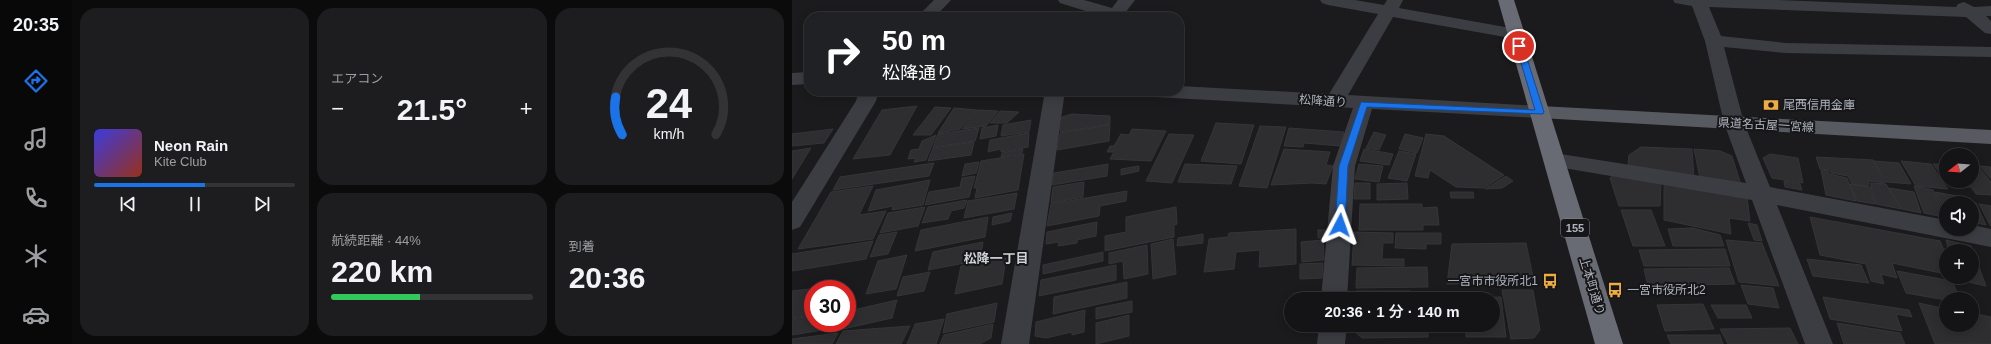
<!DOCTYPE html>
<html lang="ja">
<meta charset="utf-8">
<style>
:root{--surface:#141416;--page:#1d1d1f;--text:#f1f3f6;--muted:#9d9ea1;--line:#333335;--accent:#1a73e8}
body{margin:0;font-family:Helvetica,"Noto Sans JP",sans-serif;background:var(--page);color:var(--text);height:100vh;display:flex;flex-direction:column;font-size:15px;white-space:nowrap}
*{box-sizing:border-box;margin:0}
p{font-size:13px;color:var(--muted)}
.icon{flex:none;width:22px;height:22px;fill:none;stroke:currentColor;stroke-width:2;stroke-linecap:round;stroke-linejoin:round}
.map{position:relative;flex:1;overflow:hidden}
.panel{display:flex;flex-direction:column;gap:8px;padding:8px;background:#0b0b0c;width:720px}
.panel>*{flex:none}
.guide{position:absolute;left:12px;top:12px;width:380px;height:84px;border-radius:16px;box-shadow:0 2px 10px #0003,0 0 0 1px var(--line);background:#202124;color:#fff;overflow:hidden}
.needle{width:26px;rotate:253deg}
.buttons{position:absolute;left:1147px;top:148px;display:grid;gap:8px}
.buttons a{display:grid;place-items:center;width:40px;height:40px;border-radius:50%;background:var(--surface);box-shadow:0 2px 10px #0003,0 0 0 1px var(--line);font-size:20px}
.speed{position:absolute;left:12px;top:280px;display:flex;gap:8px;font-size:20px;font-weight:700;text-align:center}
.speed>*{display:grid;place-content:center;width:52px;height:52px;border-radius:50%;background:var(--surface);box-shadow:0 2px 10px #0003,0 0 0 1px var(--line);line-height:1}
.speed .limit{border:6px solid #d22;background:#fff;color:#111}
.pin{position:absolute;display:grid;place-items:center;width:34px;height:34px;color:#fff;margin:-17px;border:2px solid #fff;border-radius:50%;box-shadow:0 1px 4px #0007}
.me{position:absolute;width:44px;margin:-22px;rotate:4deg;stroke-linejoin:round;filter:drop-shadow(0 0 3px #0008)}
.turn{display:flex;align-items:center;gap:14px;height:84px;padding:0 12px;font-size:18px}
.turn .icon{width:52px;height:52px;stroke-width:2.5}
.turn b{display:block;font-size:28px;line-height:34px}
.big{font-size:30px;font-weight:600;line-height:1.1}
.panel .tile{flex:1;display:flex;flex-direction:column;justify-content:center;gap:6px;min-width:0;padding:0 14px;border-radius:16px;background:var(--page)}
.panel .dial{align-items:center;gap:0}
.dial svg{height:104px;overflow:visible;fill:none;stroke:var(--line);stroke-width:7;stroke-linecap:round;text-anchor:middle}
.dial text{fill:var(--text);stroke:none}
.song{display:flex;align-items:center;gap:12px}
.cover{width:48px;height:48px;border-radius:6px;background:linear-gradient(135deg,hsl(240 70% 55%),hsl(10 70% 35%))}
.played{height:4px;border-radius:2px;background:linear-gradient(90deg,var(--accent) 55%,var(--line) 55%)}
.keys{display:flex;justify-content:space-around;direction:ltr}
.heat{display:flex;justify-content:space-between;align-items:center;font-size:22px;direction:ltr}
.charge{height:6px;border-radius:3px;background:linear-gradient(90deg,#34c759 44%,var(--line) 0)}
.panel .tiles{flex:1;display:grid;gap:8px;grid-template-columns:repeat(3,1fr)}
.tile:first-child{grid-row:span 2}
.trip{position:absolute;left:492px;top:292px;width:216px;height:40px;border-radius:20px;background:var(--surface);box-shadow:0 2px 10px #0003,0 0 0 1px var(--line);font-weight:600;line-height:40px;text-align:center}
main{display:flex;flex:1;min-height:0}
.tab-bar{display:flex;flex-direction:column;width:72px;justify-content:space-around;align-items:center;background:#080809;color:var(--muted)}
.tab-bar .icon{width:28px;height:28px}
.tab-bar .on{color:var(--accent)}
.tab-bar b{font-size:18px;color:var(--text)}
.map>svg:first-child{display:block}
.building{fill:#2e2e31;stroke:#353539}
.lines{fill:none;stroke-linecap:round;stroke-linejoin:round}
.minor{fill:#3c3d42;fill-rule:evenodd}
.major{fill:#585a61;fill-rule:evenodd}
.highway{fill:#686b73;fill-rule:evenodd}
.route{fill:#1a73e8;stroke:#114b97}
.labels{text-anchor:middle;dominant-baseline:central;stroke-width:4;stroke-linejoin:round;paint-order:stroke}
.shield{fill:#161618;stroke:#80848b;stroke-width:1}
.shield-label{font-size:11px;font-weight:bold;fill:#aeb3bc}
.street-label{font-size:12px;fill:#aeb3bc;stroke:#161618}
.poi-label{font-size:12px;fill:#aeb3bc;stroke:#161618;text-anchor:start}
.neighbourhood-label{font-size:13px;font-weight:bold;fill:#cfd2d8;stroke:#161618}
</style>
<main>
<nav class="tab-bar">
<b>20:35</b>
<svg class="icon on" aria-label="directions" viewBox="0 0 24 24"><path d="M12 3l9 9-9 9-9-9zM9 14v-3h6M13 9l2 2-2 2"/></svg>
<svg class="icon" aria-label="music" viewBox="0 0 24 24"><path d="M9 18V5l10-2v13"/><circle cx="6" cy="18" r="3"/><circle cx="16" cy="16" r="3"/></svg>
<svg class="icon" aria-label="phone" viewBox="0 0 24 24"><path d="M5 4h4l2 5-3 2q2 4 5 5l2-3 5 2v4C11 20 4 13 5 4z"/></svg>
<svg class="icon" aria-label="climate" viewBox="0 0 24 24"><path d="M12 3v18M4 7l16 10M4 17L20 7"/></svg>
<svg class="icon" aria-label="car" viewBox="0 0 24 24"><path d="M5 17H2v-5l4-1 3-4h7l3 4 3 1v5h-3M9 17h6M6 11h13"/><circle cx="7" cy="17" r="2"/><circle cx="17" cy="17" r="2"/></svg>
</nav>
<section class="panel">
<div class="tiles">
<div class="tile">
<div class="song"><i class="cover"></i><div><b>Neon Rain</b><p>Kite Club</p></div></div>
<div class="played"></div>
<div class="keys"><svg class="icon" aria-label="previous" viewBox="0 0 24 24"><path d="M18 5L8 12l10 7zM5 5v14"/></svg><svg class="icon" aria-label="pause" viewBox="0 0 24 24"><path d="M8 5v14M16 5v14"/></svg><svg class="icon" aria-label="next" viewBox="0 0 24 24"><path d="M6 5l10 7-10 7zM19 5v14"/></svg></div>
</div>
<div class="tile"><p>エアコン</p>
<div class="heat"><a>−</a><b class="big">21.5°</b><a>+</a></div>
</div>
<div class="tile dial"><svg viewBox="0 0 100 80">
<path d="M14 69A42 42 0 1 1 86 69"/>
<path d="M14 69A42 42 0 0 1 9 40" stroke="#1a73e8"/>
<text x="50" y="56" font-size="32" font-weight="700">24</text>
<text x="50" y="72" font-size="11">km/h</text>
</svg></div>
<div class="tile"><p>航続距離 · 44%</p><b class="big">220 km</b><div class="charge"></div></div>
<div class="tile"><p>到着</p><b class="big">20:36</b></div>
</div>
</section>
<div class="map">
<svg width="1199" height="344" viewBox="0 0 1199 344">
<rect width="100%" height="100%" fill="#1b1b1d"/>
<path class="building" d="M 125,106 L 98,155 L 61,159 L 90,110 Z
M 143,107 L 159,108 L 139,135 L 121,135 Z
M 162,108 L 185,110 L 168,129 L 146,133 Z
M 186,110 L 206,111 L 194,126 L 170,129 Z
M 208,111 L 227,112 L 215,123 L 198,123 Z
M 280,114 L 318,116 L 318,124 L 268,132 L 270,117 Z
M 239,120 L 237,132 L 209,136 L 211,125 Z
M 424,123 L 462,125 L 449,164 L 409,161 Z
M 206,125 L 204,136 L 188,139 L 190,128 Z
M 318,125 L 317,141 L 265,150 L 268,133 Z
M 468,126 L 494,127 L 475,188 L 447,186 Z
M 187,128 L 183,141 L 141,147 L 146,134 Z
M 497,128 L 552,132 L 549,146 L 512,143 L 511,147 L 492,146 Z
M 41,129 L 32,143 L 0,146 L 0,134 Z
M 340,129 L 374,131 L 359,161 L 318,159 L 322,152 L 315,152 L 318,146 L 322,146 L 329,134 L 337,135 Z
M 582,132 L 594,135 L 587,150 L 574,148 Z
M 237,133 L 236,147 L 209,152 L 209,149 L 196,152 L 198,140 Z
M 377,134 L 402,135 L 380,183 L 354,181 Z
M 613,134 L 631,138 L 625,153 L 607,149 Z
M 634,134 L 652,136 L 712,175 L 692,188 L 664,187 L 638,170 L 636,178 L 623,176 Z
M 144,135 L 134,160 L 122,162 L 124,158 L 116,159 L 119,150 L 127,149 L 130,141 Z
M 182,142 L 179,155 L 136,161 L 141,148 Z
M 849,147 L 900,149 L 902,177 L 836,165 L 837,155 Z
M 19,148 L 0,179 L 0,151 Z
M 231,149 L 230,153 L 209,157 L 210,153 Z
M 492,149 L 538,152 L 534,165 L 541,166 L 534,184 L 520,183 L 479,185 Z
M 572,149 L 601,154 L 597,165 L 568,161 Z
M 902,149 L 928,151 L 940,156 L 949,185 L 908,178 Z
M 607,151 L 624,154 L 615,181 L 596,178 Z
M 232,154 L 226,190 L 183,198 L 185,188 L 182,188 L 189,161 Z
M 978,154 L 1006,158 L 1011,183 L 980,178 L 971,158 Z
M 1024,157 L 1081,160 L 1093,183 L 1077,181 L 1076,186 L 1060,184 L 1056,176 L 1039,173 L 1037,170 L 1028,169 Z
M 1082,161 L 1107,163 L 1119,184 L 1094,182 Z
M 1109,161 L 1139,164 L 1156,189 L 1124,186 Z
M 187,162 L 184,173 L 170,176 L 173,164 Z
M 142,163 L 137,176 L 41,190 L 48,177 Z
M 316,164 L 315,176 L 260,185 L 262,173 Z
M 393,164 L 445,166 L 439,184 L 386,182 Z
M 567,164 L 591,166 L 587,182 L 563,179 Z
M 1141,164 L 1154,164 L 1154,181 Z
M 347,166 L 347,171 L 329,175 L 329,169 Z
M 1180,166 L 1186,166 L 1199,182 L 1199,195 L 1184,194 L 1179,187 L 1158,186 L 1154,181 L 1180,181 Z
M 1188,166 L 1199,167 L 1199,179 Z
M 1029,170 L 1036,171 L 1037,174 L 1055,178 L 1064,201 L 1034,195 Z
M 824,173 L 869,181 L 868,206 L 827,206 L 818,178 Z
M 183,176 L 177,197 L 133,205 L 137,192 L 168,187 L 170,178 Z
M 714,176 L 721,181 L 710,188 L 693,189 Z
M 138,180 L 131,205 L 100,210 L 101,206 L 76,211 L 84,190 Z
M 872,181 L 955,197 L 958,221 L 937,218 L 939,234 L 872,220 Z
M 992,181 L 1008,184 L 1010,190 L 993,187 Z
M 292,182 L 291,197 L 259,203 L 261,187 Z
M 563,183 L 578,183 L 578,199 L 562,199 Z
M 615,183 L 616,199 L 585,200 L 585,184 Z
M 1078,183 L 1094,184 L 1109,209 L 1084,204 Z
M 1058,184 L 1078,187 L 1083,204 L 1065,201 Z
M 81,186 L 67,215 L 94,211 L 81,239 L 6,249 L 39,192 Z
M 1122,186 L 1141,190 L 1152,217 L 1132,213 Z
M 1097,188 L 1122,192 L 1129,213 L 1110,209 Z
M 335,191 L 334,201 L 308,206 L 307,216 L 255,226 L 259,204 Z
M 658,192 L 681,192 L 682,198 L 659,198 Z
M 1143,192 L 1165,196 L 1168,203 L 1154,203 L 1154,217 Z
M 225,193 L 222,209 L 172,218 L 176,201 Z
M 1168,199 L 1184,203 L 1194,225 L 1180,222 L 1180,203 L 1169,203 Z
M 175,200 L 172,208 L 159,211 L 156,219 L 130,223 L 136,207 Z
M 568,204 L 630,204 L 630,208 L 645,207 L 647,225 L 631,225 L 631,230 L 567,230 Z
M 1187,204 L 1199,206 L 1199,226 L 1198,225 Z
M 133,207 L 126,226 L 88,233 L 96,213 Z
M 384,207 L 385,224 L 382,225 L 382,237 L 313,251 L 313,236 L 334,232 L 334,217 Z
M 829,210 L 859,210 L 873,246 L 841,246 Z
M 220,213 L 218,221 L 200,225 L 201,217 Z
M 196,217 L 193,237 L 123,251 L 129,230 Z
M 1018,217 L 1148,241 L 1154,255 L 1154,274 L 1100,263 L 1105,278 L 1089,274 L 1092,284 L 1079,281 L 1074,264 L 1028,255 Z
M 305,222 L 304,236 L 285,240 L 285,243 L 266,246 L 267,242 L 254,244 L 255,232 Z
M 956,223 L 965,225 L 970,241 L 962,240 Z
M 901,228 L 928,235 L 932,246 L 881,246 L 876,229 Z
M 504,229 L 504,264 L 467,267 L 468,250 L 444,252 L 442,269 L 412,272 L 417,239 L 436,237 L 437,233 Z
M 526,230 L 533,230 L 532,238 L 526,238 Z
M 105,232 L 96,254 L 78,257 L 87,235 Z
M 562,232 L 601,233 L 601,243 L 591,243 L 590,259 L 612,259 L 612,266 L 560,265 Z
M 604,233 L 649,233 L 649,244 L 634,244 L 634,249 L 603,248 Z
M 411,234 L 411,243 L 385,246 L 386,238 Z
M 381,239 L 384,274 L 361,279 L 359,244 Z
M 531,240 L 532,260 L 510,262 L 509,242 Z
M 934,240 L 970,243 L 987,286 L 947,282 Z
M 1154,240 L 1179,246 L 1194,286 L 1167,280 L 1166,277 L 1180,277 L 1180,251 L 1157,251 Z
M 81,241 L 74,259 L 0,271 L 0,254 Z
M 191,242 L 188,260 L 136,270 L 141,252 Z
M 734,243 L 742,282 L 655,284 L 660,244 Z
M 355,245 L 356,274 L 332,279 L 331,261 L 317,264 L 317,253 Z
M 933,249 L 938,266 L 852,266 L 847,250 Z
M 311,252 L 311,261 L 251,274 L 251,265 Z
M 115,255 L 104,289 L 74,294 L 86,261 Z
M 214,258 L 210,284 L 163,294 L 169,266 Z
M 1015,259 L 1069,265 L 1077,283 L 1021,276 Z
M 531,263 L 530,278 L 508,279 L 508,264 Z
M 324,265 L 324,280 L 247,296 L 249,280 Z
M 635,267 L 636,287 L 564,288 L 565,268 Z
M 937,268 L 943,284 L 856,286 L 852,269 Z
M 1105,271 L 1160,281 L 1168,299 L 1154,300 L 1114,293 Z
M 138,272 L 132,291 L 105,296 L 111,277 Z
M 335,282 L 335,298 L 261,314 L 262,297 Z
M 949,285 L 981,288 L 987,308 L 956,304 Z
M 34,287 L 32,289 L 21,289 L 21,311 L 19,315 L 0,318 L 0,291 Z
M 710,290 L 741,290 L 748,330 L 742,338 L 719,339 Z
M 564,291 L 618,291 L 619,299 L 564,299 Z
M 709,297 L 714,337 L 674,337 L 674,325 L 701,325 L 701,299 L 639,299 Z
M 1031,297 L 1117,310 L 1120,317 L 1104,314 L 1110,331 L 1038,319 Z
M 105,300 L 100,318 L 51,329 L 53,323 L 55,323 L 57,311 Z
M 340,301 L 340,312 L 304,319 L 304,308 Z
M 205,303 L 202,322 L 151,333 L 155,314 Z
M 1127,303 L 1154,309 L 1154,325 L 1180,325 L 1180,313 L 1199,317 L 1199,344 L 1143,344 Z
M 911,304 L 922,329 L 873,331 L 865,305 Z
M 919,305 L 954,305 L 960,318 L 926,318 Z
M 293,310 L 292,332 L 280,335 L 280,332 L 254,338 L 243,336 L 244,322 Z
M 337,315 L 337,336 L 304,344 L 304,323 Z
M 21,316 L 21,323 L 40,323 L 37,329 L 0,335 L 0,319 Z
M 152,319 L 144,344 L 115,344 L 123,324 Z
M 1045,323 L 1108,333 L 1113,344 L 1052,344 Z
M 201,324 L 199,338 L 188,344 L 148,344 L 152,335 Z
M 563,325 L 636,325 L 636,337 L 570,338 L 562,331 Z
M 118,326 L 109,344 L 44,344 L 51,331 Z
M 998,328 L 1006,344 L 936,344 L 928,329 Z
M 46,333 L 40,344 L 0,344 L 0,339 Z
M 875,335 L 928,335 L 931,344 L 879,344 Z"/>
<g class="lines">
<path class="minor" d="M 142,0 L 159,0 L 143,17 L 125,17 Z
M 266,0 L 292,0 L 320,8 L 326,0 L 343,0 L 330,17 L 313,17 L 268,3 Z
M 528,0 L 563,0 L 592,5 L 595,0 L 611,0 L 607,8 L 724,29 L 730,30 L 733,34 L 730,38 L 724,39 L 601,17 L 556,95 L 748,106 L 755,108 L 758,112 L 755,116 L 748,118 L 580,109 L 563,166 L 555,299 L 529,299 L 541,166 L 561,108 L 363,97 L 356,95 L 353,91 L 387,91 L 387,86 L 537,94 L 586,14 L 536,5 L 530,3 Z
M 881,0 L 985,0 L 1164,7 L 1166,4 L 1172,2 L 1182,7 L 1199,6 L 1199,16 L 1194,16 L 1199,21 L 1199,34 L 1193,33 L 1174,17 L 917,7 L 929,36 L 994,43 L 1199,47 L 1199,57 L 994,53 L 932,47 L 952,123 L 978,187 L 1154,220 L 1154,229 L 1180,229 L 1180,225 L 1199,229 L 1199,247 L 985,205 L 1041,344 L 1013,344 L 960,200 L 754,165 L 751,160 L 754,155 L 762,153 L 954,183 L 932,123 L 913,41 L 900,6 L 883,3 Z
M 17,72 L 17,84 L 0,85 L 0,73 Z
M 67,91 L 87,91 L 84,101 L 8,227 L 0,230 L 0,202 L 64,101 Z
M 253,91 L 273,91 L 237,344 L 209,344 Z
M 527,325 L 555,325 L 553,344 L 525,344 Z"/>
<path class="major" d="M 748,106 L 1199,130 L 1199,144 L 748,118 L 741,116 L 738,112 L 741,108 Z"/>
<path class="highway" d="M 706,0 L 722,0 L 831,344 L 803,344 Z"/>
</g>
<path class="route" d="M 725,44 L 731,46 L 752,112 L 751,114 L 575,107 L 556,166 L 553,225 L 551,228 L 544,228 L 543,225 L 547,166 L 569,102 L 743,110 L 724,46 Z"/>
<defs>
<g id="bank-bare" transform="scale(1.2)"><path d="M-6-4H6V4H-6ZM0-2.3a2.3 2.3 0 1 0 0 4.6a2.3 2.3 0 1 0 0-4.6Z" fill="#efad41" stroke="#161618" stroke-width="2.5" paint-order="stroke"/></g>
<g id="bus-bare" transform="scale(1.2)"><path d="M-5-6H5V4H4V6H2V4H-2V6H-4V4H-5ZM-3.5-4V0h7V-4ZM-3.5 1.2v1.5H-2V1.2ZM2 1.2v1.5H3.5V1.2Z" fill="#efad41" stroke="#161618" stroke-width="2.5" paint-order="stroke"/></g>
</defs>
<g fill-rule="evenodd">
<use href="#bank-bare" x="979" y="105"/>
<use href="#bus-bare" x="758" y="281"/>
<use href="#bus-bare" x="823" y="290"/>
</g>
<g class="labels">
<rect class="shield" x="769" y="219" width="28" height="18" rx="3"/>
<g class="shield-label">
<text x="783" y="228">155</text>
</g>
<g class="street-label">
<text transform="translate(531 101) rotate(4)">松降通り</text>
<text transform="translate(974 125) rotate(3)">県道名古屋一宮線</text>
<text transform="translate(800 286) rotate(73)">上本町通り</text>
</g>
<g class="poi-label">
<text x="991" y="105">尾西信用金庫</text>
<text x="746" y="281" text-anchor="end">一宮市市役所北1</text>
<text x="835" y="290">一宮市役所北2</text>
</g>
<g class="neighbourhood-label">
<text x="204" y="258">松降一丁目</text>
</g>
</g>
</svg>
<div class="buttons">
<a><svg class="needle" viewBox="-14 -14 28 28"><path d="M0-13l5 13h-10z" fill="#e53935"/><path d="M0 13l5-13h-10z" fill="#9d9ea1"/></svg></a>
<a><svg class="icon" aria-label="sound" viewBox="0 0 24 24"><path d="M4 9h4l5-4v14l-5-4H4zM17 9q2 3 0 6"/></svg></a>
<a>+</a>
<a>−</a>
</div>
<div class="speed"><div class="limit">30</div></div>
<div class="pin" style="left:727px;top:46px;background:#d93025"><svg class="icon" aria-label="arrive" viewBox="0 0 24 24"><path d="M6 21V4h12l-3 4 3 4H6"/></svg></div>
<svg class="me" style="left:548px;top:225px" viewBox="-20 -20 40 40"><path d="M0-17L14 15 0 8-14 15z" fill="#1a73e8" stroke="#fff" stroke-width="4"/></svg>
<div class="trip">20:36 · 1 分 · 140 m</div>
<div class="guide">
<div class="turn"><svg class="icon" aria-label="right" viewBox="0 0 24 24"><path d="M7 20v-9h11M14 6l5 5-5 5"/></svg><div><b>50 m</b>松降通り</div></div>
</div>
</div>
</main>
